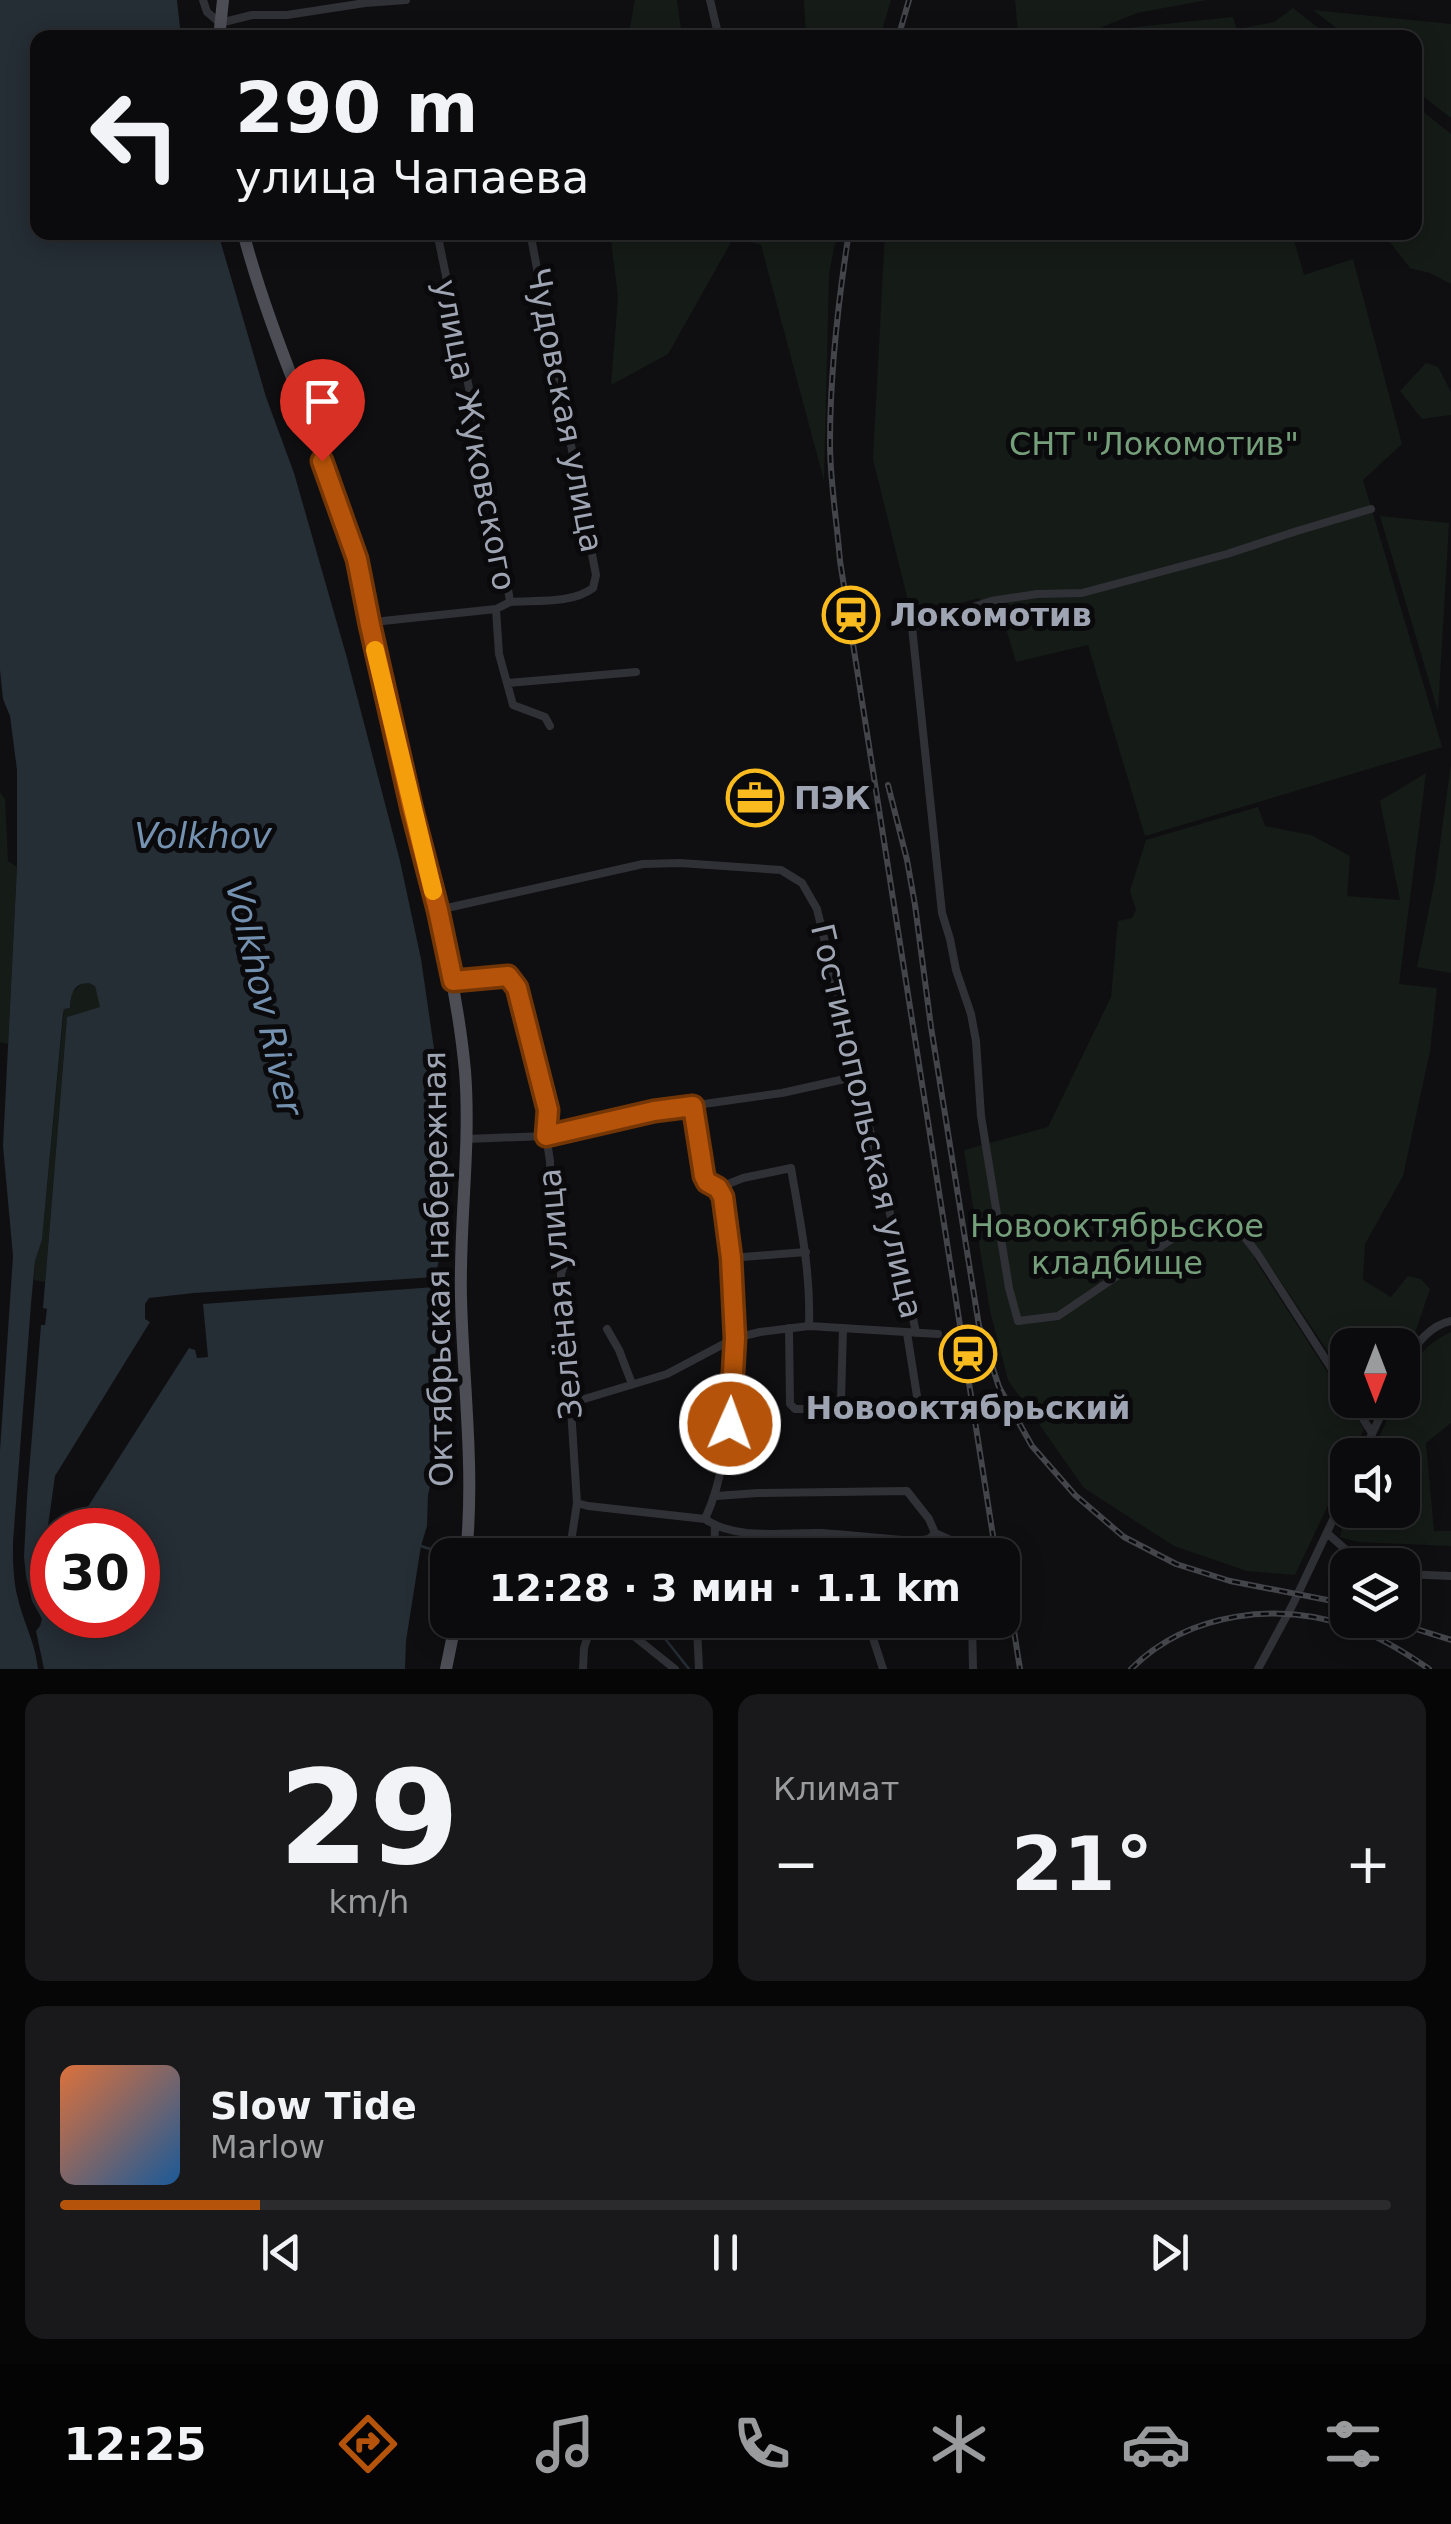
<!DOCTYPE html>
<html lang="ru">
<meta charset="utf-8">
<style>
:root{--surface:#0b0b0d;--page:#19191b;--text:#f1f3f6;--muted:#9a9b9d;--line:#2b2b2e;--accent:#b45309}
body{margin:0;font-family:"DejaVu Sans",sans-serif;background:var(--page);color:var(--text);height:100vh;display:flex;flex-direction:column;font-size:38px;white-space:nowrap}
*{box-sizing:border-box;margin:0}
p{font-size:32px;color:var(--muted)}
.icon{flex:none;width:55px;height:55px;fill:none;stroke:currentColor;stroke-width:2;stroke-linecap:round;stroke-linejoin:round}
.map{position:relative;height:1669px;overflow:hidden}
.details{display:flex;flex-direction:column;gap:25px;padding:25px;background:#060607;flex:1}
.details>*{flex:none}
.guide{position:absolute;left:30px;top:30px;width:1392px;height:210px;border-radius:20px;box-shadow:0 5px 25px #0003,0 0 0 2px var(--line);background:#0b0b0d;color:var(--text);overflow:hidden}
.needle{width:65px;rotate:180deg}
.fabs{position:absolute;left:1330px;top:1328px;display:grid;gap:20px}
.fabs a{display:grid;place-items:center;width:90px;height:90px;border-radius:20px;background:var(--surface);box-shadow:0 5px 25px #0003,0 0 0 2px var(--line);font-size:50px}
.speed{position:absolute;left:30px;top:1508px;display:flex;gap:20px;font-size:50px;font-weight:700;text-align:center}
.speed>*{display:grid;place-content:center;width:130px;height:130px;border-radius:50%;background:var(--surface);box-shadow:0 5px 25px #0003,0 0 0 2px var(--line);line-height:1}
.speed .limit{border:15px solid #d22;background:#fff;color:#111}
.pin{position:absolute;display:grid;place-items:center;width:85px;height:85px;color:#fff;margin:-102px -42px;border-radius:50% 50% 50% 0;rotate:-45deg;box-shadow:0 0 10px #0007}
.pin .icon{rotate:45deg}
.me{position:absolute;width:110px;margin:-55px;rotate:2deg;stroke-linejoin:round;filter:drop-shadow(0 0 8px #0008)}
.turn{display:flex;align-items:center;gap:35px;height:210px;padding:0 40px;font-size:45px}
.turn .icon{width:130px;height:130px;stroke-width:2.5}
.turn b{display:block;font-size:70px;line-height:85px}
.big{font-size:75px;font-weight:600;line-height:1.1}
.details .card{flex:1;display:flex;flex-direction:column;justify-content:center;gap:15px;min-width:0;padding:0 35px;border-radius:20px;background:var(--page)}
.details .dial{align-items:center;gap:0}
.dial b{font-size:130px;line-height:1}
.song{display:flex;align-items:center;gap:30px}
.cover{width:120px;height:120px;border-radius:15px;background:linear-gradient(135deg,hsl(20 70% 55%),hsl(210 70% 35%))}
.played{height:10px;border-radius:5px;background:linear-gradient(90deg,var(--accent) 15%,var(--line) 15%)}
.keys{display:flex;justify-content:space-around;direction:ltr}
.heat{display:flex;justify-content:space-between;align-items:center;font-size:55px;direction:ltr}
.details .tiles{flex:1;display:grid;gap:25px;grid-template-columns:1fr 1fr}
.card:last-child{grid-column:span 2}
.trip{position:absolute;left:430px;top:1538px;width:590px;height:100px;border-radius:20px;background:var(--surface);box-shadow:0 5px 25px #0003,0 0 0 2px var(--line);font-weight:600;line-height:100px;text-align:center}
.menu{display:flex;height:160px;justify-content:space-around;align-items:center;background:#040405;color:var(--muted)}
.menu .icon{width:70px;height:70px}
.menu .selected{color:var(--accent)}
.menu b{font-size:45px;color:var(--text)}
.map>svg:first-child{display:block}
.green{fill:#151b17}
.water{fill:#252d35}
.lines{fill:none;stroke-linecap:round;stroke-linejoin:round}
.stream{stroke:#252d35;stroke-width:2.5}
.street{stroke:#303136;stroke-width:8}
.primary{stroke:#4c4d55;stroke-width:12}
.rail-casing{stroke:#43454b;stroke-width:6}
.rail{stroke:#0a0a0c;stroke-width:2.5;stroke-dasharray:8;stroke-linecap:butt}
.route-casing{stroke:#753606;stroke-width:25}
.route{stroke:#b45309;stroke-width:18}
.slow{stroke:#f59e0b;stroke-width:18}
.labels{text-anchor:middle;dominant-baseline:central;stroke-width:10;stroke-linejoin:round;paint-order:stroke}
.street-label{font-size:32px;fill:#9fa4b2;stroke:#0a0a0c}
.park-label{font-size:32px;fill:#759f7a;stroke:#0a0a0c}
.poi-label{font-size:32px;font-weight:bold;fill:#9fa4b2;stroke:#0a0a0c;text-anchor:start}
.water-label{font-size:35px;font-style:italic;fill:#7491b0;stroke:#0a0a0c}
</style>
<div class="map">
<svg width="1451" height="1669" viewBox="0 0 1451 1669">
<rect width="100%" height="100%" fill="#0f0f11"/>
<path class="green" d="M 635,0 L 677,0 L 682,37 L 628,37 Z
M 804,0 L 891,0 L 880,37 L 806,38 Z
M 1015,0 L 1207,0 L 1137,13 L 1090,32 L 1018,32 Z
M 1293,8 L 1330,37 L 1250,37 L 1243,28 L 1274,22 Z
M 1313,10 L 1451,24 L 1451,118 L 1415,90 L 1415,38 L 1348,37 Z
M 1233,17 L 1239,37 L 1095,37 L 1135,27 Z
M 1415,105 L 1451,134 L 1451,284 L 1430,273 L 1410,268 L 1383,233 L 1415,232 Z
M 610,233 L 837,233 L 829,274 L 824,481 L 761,245 L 734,237 L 668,354 L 611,385 L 618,297 Z
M 885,233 L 1292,233 L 1304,275 L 1353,259 L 1402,444 L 1363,480 L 1442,747 L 1145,836 L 1088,645 L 1016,662 L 1001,612 L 983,609 L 979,598 L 912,617 L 873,459 Z
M 1426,363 L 1438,367 L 1451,392 L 1451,415 L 1422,419 L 1400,391 Z
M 1380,516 L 1449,523 L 1438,711 Z
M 1451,764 L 1451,973 L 1417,967 L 1435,880 Z
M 1426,773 L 1399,984 L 1437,988 L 1430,1051 L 1403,1176 L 1365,1244 L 1363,1280 L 1391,1297 L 1408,1276 L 1421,1279 L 1430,1289 L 1414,1336 L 1403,1354 L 1402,1345 L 1348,1345 L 1347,1380 L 1257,1246 L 1254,1258 L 1364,1429 L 1352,1455 L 1348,1455 L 1347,1465 L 1295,1575 L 1247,1571 L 1174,1546 L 1084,1488 L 1008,1380 L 990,1311 L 964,1150 L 1048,1127 L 1111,997 L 1118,921 L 1132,918 L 1136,910 L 1130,891 L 1146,840 L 1258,807 L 1265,826 L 1311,835 L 1350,856 L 1347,896 L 1400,900 L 1380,801 Z
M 0,792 L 5,799 L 8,861 L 17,867 L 8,1044 L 0,1042 Z
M 83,983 L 90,983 L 95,986 L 101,1007 L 67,1017 L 45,1282 L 34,1280 L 35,1261 L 42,1240 L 64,1009 L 70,1008 L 72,992 Z
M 1451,1332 L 1451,1423 L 1426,1443 L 1434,1531 L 1451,1531 L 1451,1546 L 1358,1542 L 1340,1537 L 1347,1509 L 1402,1510 L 1402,1455 L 1371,1455 L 1396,1400 L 1402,1400 C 1402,1370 1424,1344 1451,1332 Z"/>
<path class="water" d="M 0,0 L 177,0 L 181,37 L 38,38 L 38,232 L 218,233 L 266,397 L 294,473 L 347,658 L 400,861 L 421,959 L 437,1069 L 437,1239 L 441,1252 L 435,1277 L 194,1293 L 149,1298 L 145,1304 L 145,1319 L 150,1322 L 55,1476 L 48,1526 L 49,1547 L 52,1550 L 52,1615 L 138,1615 L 138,1530 L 73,1530 L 189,1348 L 195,1350 L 197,1358 L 208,1357 L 203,1304 L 435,1287 L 437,1353 L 432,1478 L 428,1495 L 427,1526 L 421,1546 L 406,1641 L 405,1669 L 44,1669 L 36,1631 L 40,1626 L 42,1619 L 32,1601 L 26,1576 L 24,1557 L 27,1497 L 41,1325 L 45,1325 L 47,1309 L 43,1308 L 67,1017 L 100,1007 L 95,986 L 89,983 C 73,983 71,994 70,1008 L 64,1009 L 63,1014 L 42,1240 L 35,1261 L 31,1304 L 13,1542 C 13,1561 13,1580 18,1599 C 24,1624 35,1641 38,1669 L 0,1669 L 0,1451 L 13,1256 L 3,1146 L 17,867 L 17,770 L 10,716 L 3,699 L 0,670 Z"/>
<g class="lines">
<path class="stream" d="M 421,1546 C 434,1552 445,1549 459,1553
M 473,1554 L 476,1555
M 645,1620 L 655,1626 L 689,1669"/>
<path class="street" d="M 203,0 L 207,12 L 220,23 L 252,15 L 287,15 L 365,3 L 406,0
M 710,0 L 719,38
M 437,232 L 502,549 L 510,602 L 496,609 L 499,654 L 513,705 L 545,717 L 550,726
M 510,602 C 536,600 572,604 593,588 L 596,575 L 530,232
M 370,625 L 383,621 L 496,609
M 508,683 L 636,672
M 438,910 L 643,864 L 680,863 L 781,870 L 802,883 L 817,909 L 899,1251 C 908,1277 910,1306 916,1333
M 453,981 L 508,976 L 517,988 L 548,1110 L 546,1136 L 550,1161 L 551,1201 L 559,1213 L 565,1262 L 561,1274 L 562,1307 L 566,1330 L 577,1503 L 569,1555
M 693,1106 L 704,1175 C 709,1185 720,1187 723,1198 C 727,1209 727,1224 728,1236 C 734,1283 735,1329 732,1375 C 728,1425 726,1473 705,1519
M 467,1139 L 546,1136 L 654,1111 L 782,1093 L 858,1076
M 718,1188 L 743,1178 L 791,1168 C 800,1221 811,1272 809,1326
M 731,1258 L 806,1252
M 789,1328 L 790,1404 L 795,1409 L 836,1409 L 841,1401 L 843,1328
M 607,1329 L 619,1350 L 632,1384
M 907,1333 L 920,1415
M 1402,1369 C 1412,1349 1428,1326 1451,1321
M 1348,1394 L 1257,1253 L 1239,1230 L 1220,1225 L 1193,1228 L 1172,1239 L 1058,1316 L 1018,1321 L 1009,1288 L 981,1116 L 976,1041 L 971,1014 L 956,970 L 950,939 L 942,913 L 912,627 L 991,601 L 1037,594 L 1082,593 L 1227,554 L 1297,531 L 1371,509
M 1351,1400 L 1372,1433
M 571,1403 L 667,1374 L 735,1338 L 760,1332 L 809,1326 L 938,1334
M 1362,1455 L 1388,1400
M 716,1496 L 758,1493 L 907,1491 L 929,1519 L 935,1533
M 577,1503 L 588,1506 L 705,1519 C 737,1541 784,1532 821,1533 C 853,1535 884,1539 916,1541 L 929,1539 L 935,1533
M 935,1533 L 959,1544 L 965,1555
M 1327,1533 L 1363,1565
M 868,1538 L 868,1555
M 714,1555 L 715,1526
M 1402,1574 L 1451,1576
M 605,1620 L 635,1637 L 675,1669
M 805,1620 L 870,1629
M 870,1620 L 870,1629 L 883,1669
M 972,1620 L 973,1669
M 583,1669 L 584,1648 L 593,1620
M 699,1669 L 697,1627 L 700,1620
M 1258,1669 L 1293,1604 L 1348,1488"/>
<path class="primary" d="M 219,38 L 223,0
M 243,232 C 272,342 323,445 355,554 C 362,578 365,603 370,628 C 382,679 394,731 406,783 C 428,879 456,973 465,1071 C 471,1147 459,1222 461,1298 C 463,1383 475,1470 466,1555
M 446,1669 L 456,1620"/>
<g class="rail-casing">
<path id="rail" d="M 898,38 L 909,0
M 849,232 C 838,302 830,373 830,443 C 830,482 837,522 840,561 L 996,1555
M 888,785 L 907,860 L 915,905 L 931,1027 L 979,1326 L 999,1387 L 1032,1446 L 1075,1495 L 1124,1537 L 1176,1564 L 1230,1581 L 1348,1604
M 1002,1555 L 1020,1669
M 1387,1620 L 1451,1640
M 1131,1669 C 1189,1611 1280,1601 1355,1628 C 1382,1638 1406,1653 1429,1669"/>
</g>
<use href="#rail" class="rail"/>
</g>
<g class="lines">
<g class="route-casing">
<path id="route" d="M 322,461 L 357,559 L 370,625 L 412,810 L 438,910 L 453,981 L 508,976 L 517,988 L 548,1110 L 546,1136 L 654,1111 L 693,1106 L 704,1176 L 707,1182 L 718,1188 L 723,1197 L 731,1258 L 735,1338 L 730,1424"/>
</g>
<use href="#route" class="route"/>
<path class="slow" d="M 375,650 L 433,891"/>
</g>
<defs>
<g id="station-ring" transform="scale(2.875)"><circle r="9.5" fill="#0a0a0c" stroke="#fabb1e" stroke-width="1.5"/><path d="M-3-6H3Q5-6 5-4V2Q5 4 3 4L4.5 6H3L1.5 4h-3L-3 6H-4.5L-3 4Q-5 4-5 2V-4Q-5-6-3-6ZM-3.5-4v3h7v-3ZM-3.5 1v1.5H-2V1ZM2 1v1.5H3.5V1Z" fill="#fabb1e"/></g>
<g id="office-ring" transform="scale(2.875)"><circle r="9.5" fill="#0a0a0c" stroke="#fabb1e" stroke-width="1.5"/><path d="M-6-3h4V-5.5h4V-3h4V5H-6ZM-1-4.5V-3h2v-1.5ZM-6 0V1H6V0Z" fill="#fabb1e"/></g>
</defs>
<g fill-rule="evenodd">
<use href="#station-ring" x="851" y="615"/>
<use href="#office-ring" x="755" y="798"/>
<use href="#station-ring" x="968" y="1354"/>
</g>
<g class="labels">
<g class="street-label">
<text transform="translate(565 410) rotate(79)">Чудовская улица</text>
<text transform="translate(475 435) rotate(79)">улица Жуковского</text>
<text transform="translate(867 1121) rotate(77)">Гостинопольская улица</text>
<text transform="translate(438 1269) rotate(-91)">Октябрьская набережная</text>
<text transform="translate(560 1294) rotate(-95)">Зелёная улица</text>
</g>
<g class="park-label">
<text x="1154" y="444">СНТ "Локомотив"</text>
<text x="1117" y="1226">Новооктябрьское<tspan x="1117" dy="37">кладбище</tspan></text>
</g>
<g class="poi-label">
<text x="890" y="615">Локомотив</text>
<text x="794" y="798">ПЭК</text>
<text x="968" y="1408" text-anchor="middle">Новооктябрьский</text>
</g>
<g class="water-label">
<text x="203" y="836">Volkhov</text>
<text transform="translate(264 998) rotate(77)">Volkhov River</text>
</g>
</g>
</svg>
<div class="fabs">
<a><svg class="needle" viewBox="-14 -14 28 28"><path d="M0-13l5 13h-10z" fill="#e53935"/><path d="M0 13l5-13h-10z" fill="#9a9b9d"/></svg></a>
<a><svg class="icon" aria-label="sound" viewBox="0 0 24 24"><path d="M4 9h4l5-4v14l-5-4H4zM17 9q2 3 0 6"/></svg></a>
<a><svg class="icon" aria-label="layers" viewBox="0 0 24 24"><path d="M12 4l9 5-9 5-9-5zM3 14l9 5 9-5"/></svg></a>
</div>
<div class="speed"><div class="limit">30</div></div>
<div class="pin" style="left:322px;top:461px;background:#d93025"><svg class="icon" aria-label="arrive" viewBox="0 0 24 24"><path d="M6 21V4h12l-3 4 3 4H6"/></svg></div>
<svg class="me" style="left:730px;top:1424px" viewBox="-20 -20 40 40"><circle r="17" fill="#b45309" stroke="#fff" stroke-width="3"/><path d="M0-11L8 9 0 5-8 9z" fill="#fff"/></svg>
<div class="trip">12:28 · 3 мин · 1.1 km</div>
<div class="guide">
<div class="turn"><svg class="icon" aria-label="left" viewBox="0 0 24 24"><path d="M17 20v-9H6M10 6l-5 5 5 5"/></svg><div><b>290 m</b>улица Чапаева</div></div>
</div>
</div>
<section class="details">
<div class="tiles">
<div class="card dial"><b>29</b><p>km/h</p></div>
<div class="card"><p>Климат</p>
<div class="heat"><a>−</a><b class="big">21°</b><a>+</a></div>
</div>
<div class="card">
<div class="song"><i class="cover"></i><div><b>Slow Tide</b><p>Marlow</p></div></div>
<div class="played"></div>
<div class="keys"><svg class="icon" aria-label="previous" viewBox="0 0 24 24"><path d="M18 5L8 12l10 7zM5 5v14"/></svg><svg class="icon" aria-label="pause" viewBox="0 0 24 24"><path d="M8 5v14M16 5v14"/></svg><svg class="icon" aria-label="next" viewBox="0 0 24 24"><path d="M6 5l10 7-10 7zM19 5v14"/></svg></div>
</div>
</div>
</section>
<nav class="menu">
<b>12:25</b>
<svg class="icon selected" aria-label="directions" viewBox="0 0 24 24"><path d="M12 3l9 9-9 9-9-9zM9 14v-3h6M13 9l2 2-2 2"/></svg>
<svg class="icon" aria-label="music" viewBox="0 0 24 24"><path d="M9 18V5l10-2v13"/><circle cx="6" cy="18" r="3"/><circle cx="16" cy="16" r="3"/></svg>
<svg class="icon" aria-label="phone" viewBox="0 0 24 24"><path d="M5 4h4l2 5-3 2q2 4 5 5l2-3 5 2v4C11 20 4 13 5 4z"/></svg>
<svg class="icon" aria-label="climate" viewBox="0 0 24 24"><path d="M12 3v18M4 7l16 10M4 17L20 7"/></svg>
<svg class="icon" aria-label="car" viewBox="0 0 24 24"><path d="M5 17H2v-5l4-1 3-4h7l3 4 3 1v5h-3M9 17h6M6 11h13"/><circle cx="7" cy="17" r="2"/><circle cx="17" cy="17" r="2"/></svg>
<svg class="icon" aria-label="filters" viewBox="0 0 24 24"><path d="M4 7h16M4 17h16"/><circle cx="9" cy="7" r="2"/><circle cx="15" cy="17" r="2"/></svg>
</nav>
